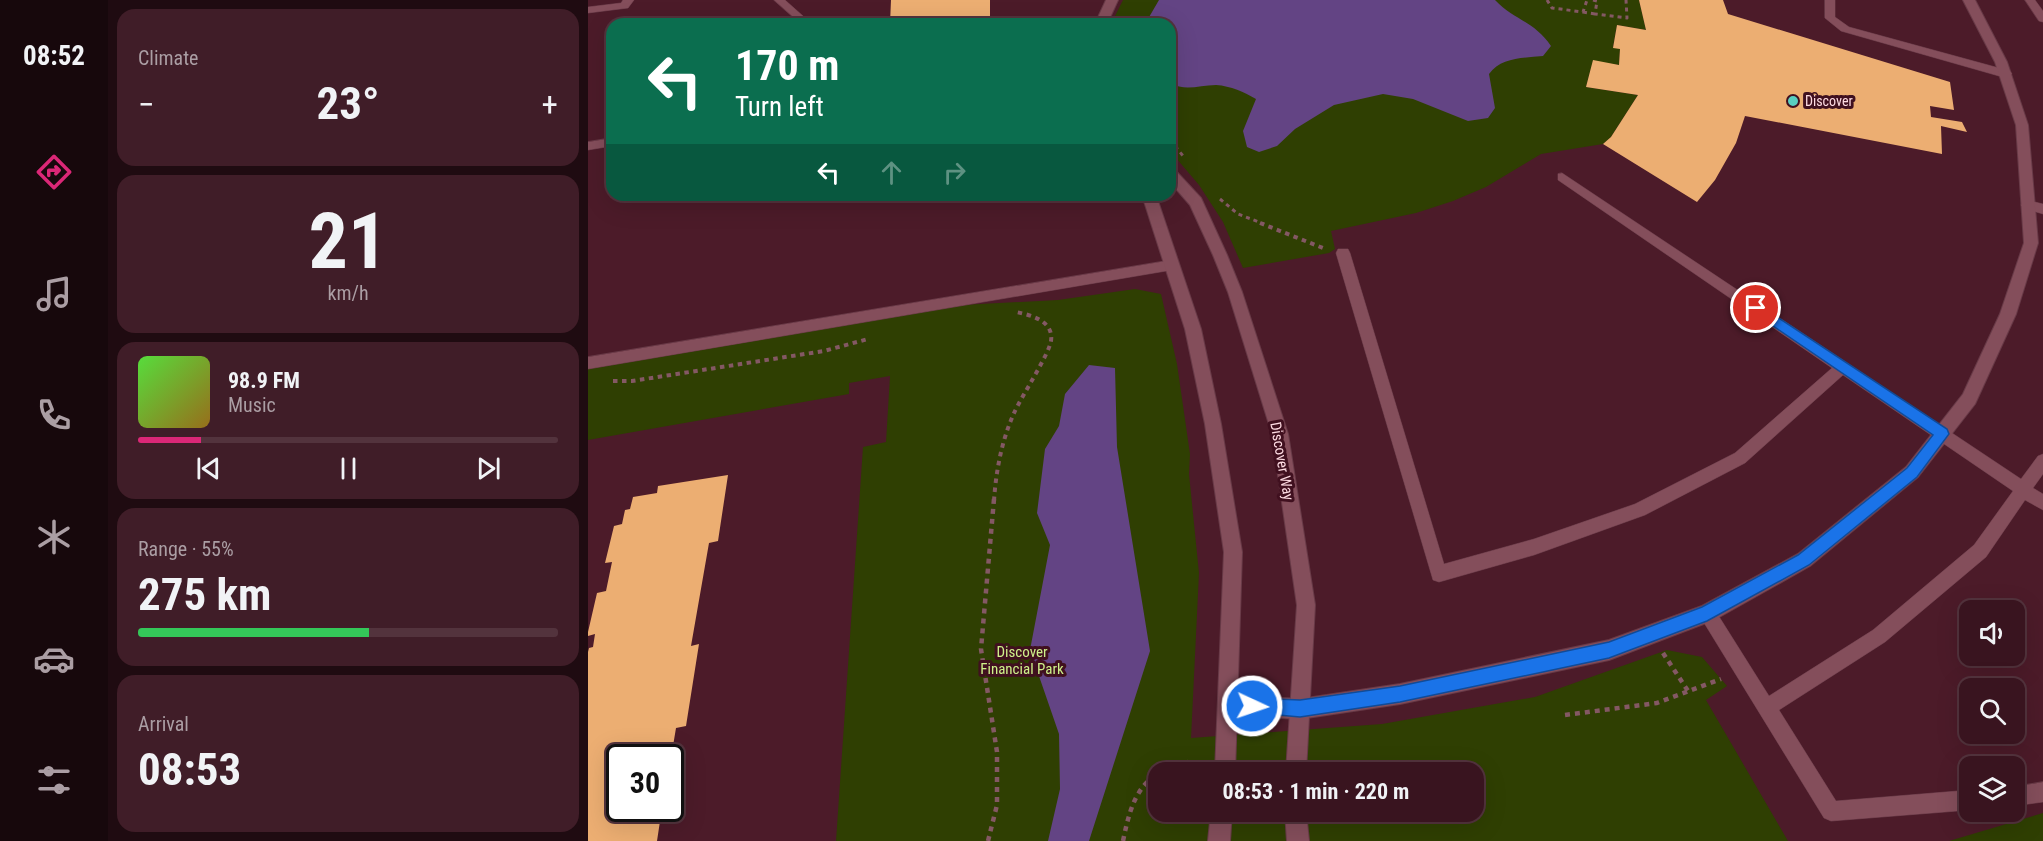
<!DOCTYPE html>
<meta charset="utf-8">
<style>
:root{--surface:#39141f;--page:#401d28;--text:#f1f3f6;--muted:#ab9ea4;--line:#53333d;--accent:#db2777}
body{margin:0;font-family:"Roboto Condensed",sans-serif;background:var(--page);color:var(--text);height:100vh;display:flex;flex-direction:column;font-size:22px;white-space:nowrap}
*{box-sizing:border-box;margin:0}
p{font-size:20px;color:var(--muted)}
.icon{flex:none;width:33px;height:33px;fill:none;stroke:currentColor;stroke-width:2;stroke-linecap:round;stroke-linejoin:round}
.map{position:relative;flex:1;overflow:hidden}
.details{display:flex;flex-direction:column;gap:9px;padding:9px;background:#1f0b11;width:480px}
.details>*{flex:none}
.guide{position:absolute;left:18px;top:18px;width:570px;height:183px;border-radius:18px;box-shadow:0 6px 24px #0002,0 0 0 2px var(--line);background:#0b6e4f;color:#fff;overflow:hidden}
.tools{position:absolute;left:1371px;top:600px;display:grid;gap:12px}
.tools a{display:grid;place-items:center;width:66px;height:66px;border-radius:12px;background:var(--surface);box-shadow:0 6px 24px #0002,0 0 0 2px var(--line);font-size:30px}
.speed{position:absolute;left:18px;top:744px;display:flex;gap:12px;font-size:30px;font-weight:700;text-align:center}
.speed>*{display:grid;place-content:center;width:78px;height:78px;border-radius:50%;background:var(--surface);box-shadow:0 6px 24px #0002,0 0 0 2px var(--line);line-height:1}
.speed .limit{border:3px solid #111;border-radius:9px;background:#fff;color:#111}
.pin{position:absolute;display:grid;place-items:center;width:51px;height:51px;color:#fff;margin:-26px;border:3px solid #fff;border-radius:50%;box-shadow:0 2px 6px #0007}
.me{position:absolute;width:66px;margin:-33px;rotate:93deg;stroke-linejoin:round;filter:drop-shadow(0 0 4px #0008)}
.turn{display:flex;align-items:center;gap:21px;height:126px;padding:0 30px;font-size:27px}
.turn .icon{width:78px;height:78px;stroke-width:2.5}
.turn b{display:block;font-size:42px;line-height:51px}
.lanes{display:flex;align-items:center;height:57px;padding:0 30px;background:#0003;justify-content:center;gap:30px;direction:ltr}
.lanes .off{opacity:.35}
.big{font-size:45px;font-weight:700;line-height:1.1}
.details .widget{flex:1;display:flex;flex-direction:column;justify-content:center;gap:9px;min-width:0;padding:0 21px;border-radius:18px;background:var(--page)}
.details .dial{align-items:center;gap:0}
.dial b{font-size:78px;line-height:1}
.song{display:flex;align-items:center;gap:18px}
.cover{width:72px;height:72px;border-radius:9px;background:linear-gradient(135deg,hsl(110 70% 55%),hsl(40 70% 35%))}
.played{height:6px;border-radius:3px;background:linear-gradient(90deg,var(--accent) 15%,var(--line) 15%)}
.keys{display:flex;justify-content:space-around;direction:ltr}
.heat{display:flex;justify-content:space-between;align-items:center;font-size:33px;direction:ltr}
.charge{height:9px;border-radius:4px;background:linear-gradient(90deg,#34c759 55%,var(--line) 0)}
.trip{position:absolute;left:560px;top:762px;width:336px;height:60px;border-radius:18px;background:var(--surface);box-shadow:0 6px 24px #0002,0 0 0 2px var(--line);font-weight:700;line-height:60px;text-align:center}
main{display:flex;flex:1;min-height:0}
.menu{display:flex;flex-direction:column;width:108px;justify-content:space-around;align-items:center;background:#17080c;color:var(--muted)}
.menu .icon{width:42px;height:42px}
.menu .active{color:var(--accent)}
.menu b{font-size:27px;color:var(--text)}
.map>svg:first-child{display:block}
.green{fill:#2f3f02;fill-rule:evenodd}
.water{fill:#634484}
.building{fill:#ecae72}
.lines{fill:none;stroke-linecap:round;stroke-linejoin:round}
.service-casing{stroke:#683a47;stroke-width:1}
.minor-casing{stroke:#683a47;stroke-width:2}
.tertiary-casing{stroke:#683a47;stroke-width:2}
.path-far2{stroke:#845864;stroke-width:3;stroke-dasharray:4 4;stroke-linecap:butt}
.path-far1{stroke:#845864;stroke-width:4;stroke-dasharray:4.5 4.5;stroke-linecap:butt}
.path{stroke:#845864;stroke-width:4.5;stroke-dasharray:5 5;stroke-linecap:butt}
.service{fill:#844e5b;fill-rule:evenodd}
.minor{fill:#844e5b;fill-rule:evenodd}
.tertiary{fill:#844e5b;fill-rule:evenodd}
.route{fill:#1a73e8;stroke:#114b97;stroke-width:1.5}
.poi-dot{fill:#58cec0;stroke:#40101f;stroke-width:2}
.labels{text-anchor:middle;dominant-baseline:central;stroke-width:6;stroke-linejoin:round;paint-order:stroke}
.far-poi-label{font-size:14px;fill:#fedce3;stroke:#40101f;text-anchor:start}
.street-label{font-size:15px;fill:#fedce3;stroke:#40101f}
.park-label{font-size:15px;fill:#cef18a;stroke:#40101f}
</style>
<main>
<nav class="menu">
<b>08:52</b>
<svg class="icon active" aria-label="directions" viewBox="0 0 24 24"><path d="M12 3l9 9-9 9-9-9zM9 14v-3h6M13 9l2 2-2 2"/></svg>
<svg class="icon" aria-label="music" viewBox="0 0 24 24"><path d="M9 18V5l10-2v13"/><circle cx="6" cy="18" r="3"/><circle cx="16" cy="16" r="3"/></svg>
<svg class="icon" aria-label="phone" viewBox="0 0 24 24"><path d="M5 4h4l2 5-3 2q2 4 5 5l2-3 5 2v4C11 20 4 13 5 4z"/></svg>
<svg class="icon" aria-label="climate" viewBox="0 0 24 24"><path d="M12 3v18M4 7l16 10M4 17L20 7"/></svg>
<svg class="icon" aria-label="car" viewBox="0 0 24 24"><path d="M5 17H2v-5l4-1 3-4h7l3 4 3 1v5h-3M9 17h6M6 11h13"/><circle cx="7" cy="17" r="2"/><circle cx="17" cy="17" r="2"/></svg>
<svg class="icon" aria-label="filters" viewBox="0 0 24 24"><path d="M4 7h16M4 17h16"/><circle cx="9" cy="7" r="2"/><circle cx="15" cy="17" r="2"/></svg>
</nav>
<section class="details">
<div class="widget"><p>Climate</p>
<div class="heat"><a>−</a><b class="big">23°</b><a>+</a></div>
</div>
<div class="widget dial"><b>21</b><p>km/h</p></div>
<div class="widget">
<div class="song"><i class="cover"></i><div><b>98.9 FM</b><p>Music</p></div></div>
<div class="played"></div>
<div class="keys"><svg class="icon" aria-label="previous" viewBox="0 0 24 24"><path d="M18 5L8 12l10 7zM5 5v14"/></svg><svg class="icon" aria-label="pause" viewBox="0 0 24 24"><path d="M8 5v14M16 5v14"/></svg><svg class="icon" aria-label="next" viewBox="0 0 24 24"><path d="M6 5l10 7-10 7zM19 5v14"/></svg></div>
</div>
<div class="widget"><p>Range · 55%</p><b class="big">275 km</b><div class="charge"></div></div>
<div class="widget"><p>Arrival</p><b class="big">08:53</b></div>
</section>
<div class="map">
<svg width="1455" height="841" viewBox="0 0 1455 841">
<rect width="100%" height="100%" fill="#4c1b29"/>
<path class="green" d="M 535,0 L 1051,0 L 1058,30 L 1029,25 L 1025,47 L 1032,49 L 1031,65 L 1005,61 L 998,87 L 1050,95 L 1023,137 L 1015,144 L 953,154 L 898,187 L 865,201 L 828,213 L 743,231 L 747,249 L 741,253 L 655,268 L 635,222 L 611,185 L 582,151 L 582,24 L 523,24 Z
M 547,289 L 573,294 L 589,364 L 602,454 L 601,474 L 611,573 L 603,738 L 794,724 L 947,697 L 1079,650 L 1114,657 L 1139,686 L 1118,700 L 1200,841 L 248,841 L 275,447 L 298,442 L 302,376 L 261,383 L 261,394 L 0,440 L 0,368 L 373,305 L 470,300 ZM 570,772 L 885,772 L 885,812 L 570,812 Z
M 1455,813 L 1455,841 L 1361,841 Z"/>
<path class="water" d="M 571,0 L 907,0 C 926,20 946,21 963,46 L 955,56 C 935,58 913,57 901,74 L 907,108 L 900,118 L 880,121 L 825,99 L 795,94 L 746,105 L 707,129 L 689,146 L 671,152 L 659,147 L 655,131 L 668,99 C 656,92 643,86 628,85 C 611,85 598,92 582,83 L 582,24 L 557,24 Z
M 501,365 L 527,368 L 529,447 L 562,651 L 501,841 L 460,841 L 472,789 L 471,734 L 442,650 L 462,545 L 449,513 L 457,449 L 471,426 L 477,394 Z"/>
<path class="building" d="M 303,0 L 402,0 L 402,19 L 395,24 L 302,24 Z
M 1051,0 L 1135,0 L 1140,14 L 1362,82 L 1366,110 L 1342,106 L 1343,117 L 1374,122 L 1379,132 L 1353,126 L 1354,154 L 1157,116 L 1148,143 L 1127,180 L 1109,202 L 1015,144 L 1023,137 L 1050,95 L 998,87 L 1005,60 L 1031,65 L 1032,49 L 1025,48 L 1029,25 L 1058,30 Z
M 140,475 L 130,541 L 121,543 L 103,646 L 111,644 L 98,726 L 88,728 L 83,758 L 32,758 L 32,808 L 74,808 L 69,841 L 0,841 L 0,652 L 1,648 L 5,647 L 7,634 L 0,636 L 0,632 L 9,593 L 18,591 L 24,562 L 17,563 L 26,526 L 34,524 L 37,510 L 42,509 L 45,497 L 69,493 L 70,486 Z"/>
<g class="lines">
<g class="service-casing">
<path id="service" d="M 35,0 L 46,0 L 40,8 L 0,13 L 0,7 L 33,3 Z
M 186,0 L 197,0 L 224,24 L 213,24 Z
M 1237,0 L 1247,0 L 1247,17 L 1261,27 L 1422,71 L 1424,74 L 1418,78 L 1253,31 L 1237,18 Z
M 1437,0 L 1447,0 L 1455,11 L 1455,22 L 1451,21 Z
M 24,138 L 24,146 L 0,150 L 0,142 Z
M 974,173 L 1433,479 L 1450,456 L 1455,454 L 1455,474 L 1445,488 L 1455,494 L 1455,510 L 1437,500 L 1398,557 L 1297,642 L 1191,710 L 1248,801 L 1382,790 L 1382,810 L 1243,821 L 1236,818 L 1110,613 L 1113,607 L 1119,605 L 1125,607 L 1181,696 L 1285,630 L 1386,545 L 1425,491 L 1255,375 L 1157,463 L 1057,515 L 946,555 L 851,582 L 845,580 L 748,253 L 750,249 L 760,249 L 762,253 L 856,564 L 946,539 L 1047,504 L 1147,453 L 1244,368 L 970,180 L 970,174 Z
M 1439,200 L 1455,204 L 1455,214 L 1435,208 L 1433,205 Z
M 584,260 L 591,265 L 584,270 L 0,369 L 0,357 Z
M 1455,782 L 1455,802 L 1426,806 L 1426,787 Z"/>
</g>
<g class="minor-casing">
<path id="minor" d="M 1375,0 L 1387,0 L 1419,62 L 1440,125 L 1450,243 L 1428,314 L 1387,404 L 1330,477 L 1222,566 L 1126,620 L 1021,660 L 812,704 L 712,719 L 640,715 L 633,712 L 630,705 L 633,698 L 640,695 L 712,699 L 812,684 L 1021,640 L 1114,606 L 1210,554 L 1318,467 L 1375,394 L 1412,314 L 1436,243 L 1428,125 L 1407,62 Z"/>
</g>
<g class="tertiary-casing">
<path id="tertiary" d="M 518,0 L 530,0 L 519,24 L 507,24 Z
M 582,168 L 587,170 L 613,198 L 639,255 L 654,292 L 700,434 L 727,605 L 718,772 L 698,772 L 709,605 L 684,434 L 640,292 L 625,255 L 602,205 L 582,182 Z
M 554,195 L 568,195 L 613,329 L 633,424 L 654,552 L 647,772 L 627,772 L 636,552 L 617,424 L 597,329 Z
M 623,812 L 644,812 L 642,841 L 620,841 Z
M 697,812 L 718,812 L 721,841 L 699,841 Z"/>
</g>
<path class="path-far2" d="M 959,0 L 964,8 L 995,12 L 999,0
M 1005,0 L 1009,1 L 1007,14 L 1039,18 L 1038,0
M 995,12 L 1007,14
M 582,140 L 596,157
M 632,199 L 650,214 L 676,224"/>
<path class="path-far1" d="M 672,223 L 735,248
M 25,381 L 44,381 L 236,351 L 280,339
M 406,501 C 408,470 414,439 427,411 C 434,396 461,354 463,341 C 466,321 443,315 428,312"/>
<path class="path" d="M 1075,653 L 1100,691
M 977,715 L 1069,703 L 1133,679
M 400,841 L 409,805 L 409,752 L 393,649 L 406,499
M 535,841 C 544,797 553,773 600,762"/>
<use href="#service" class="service"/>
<use href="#minor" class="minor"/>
<use href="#tertiary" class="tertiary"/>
</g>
<path class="route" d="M 1168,303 L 1359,429 L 1361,434 L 1329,477 L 1221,565 L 1119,621 L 1021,658 L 812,702 L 712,717 L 658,712 L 656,706 L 658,700 L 664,698 L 712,700 L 812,686 L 1021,642 L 1114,607 L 1210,555 L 1319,468 L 1345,435 L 1163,311 L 1161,308 Z"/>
<circle class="poi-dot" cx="1205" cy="101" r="6"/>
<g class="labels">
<g class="far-poi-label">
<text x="1217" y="101">Discover</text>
</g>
<g class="street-label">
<text transform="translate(694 461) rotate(80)">Discover Way</text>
</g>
<g class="park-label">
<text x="434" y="652">Discover<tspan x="434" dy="17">Financial Park</tspan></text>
</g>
</g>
</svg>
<div class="tools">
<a><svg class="icon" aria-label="sound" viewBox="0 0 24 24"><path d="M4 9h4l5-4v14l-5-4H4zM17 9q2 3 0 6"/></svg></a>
<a><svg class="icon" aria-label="search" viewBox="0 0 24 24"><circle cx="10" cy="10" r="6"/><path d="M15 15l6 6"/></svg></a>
<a><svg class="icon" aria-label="layers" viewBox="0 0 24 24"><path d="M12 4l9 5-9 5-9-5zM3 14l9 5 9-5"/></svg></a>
</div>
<div class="speed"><div class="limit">30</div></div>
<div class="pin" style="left:1168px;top:308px;background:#d93025"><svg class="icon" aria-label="arrive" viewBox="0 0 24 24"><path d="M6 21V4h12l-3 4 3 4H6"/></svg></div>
<svg class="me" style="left:664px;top:706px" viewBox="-20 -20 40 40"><circle r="17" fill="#1a73e8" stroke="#fff" stroke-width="3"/><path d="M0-11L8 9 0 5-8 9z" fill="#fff"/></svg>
<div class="trip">08:53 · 1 min · 220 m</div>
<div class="guide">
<div class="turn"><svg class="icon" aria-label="left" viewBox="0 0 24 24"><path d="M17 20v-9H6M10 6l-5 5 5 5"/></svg><div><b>170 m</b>Turn left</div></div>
<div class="lanes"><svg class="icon" aria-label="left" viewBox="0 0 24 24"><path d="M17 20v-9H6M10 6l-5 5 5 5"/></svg><svg class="icon off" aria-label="ahead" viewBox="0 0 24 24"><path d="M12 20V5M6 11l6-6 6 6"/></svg><svg class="icon off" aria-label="right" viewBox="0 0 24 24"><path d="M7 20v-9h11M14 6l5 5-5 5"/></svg></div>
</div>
</div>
</main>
